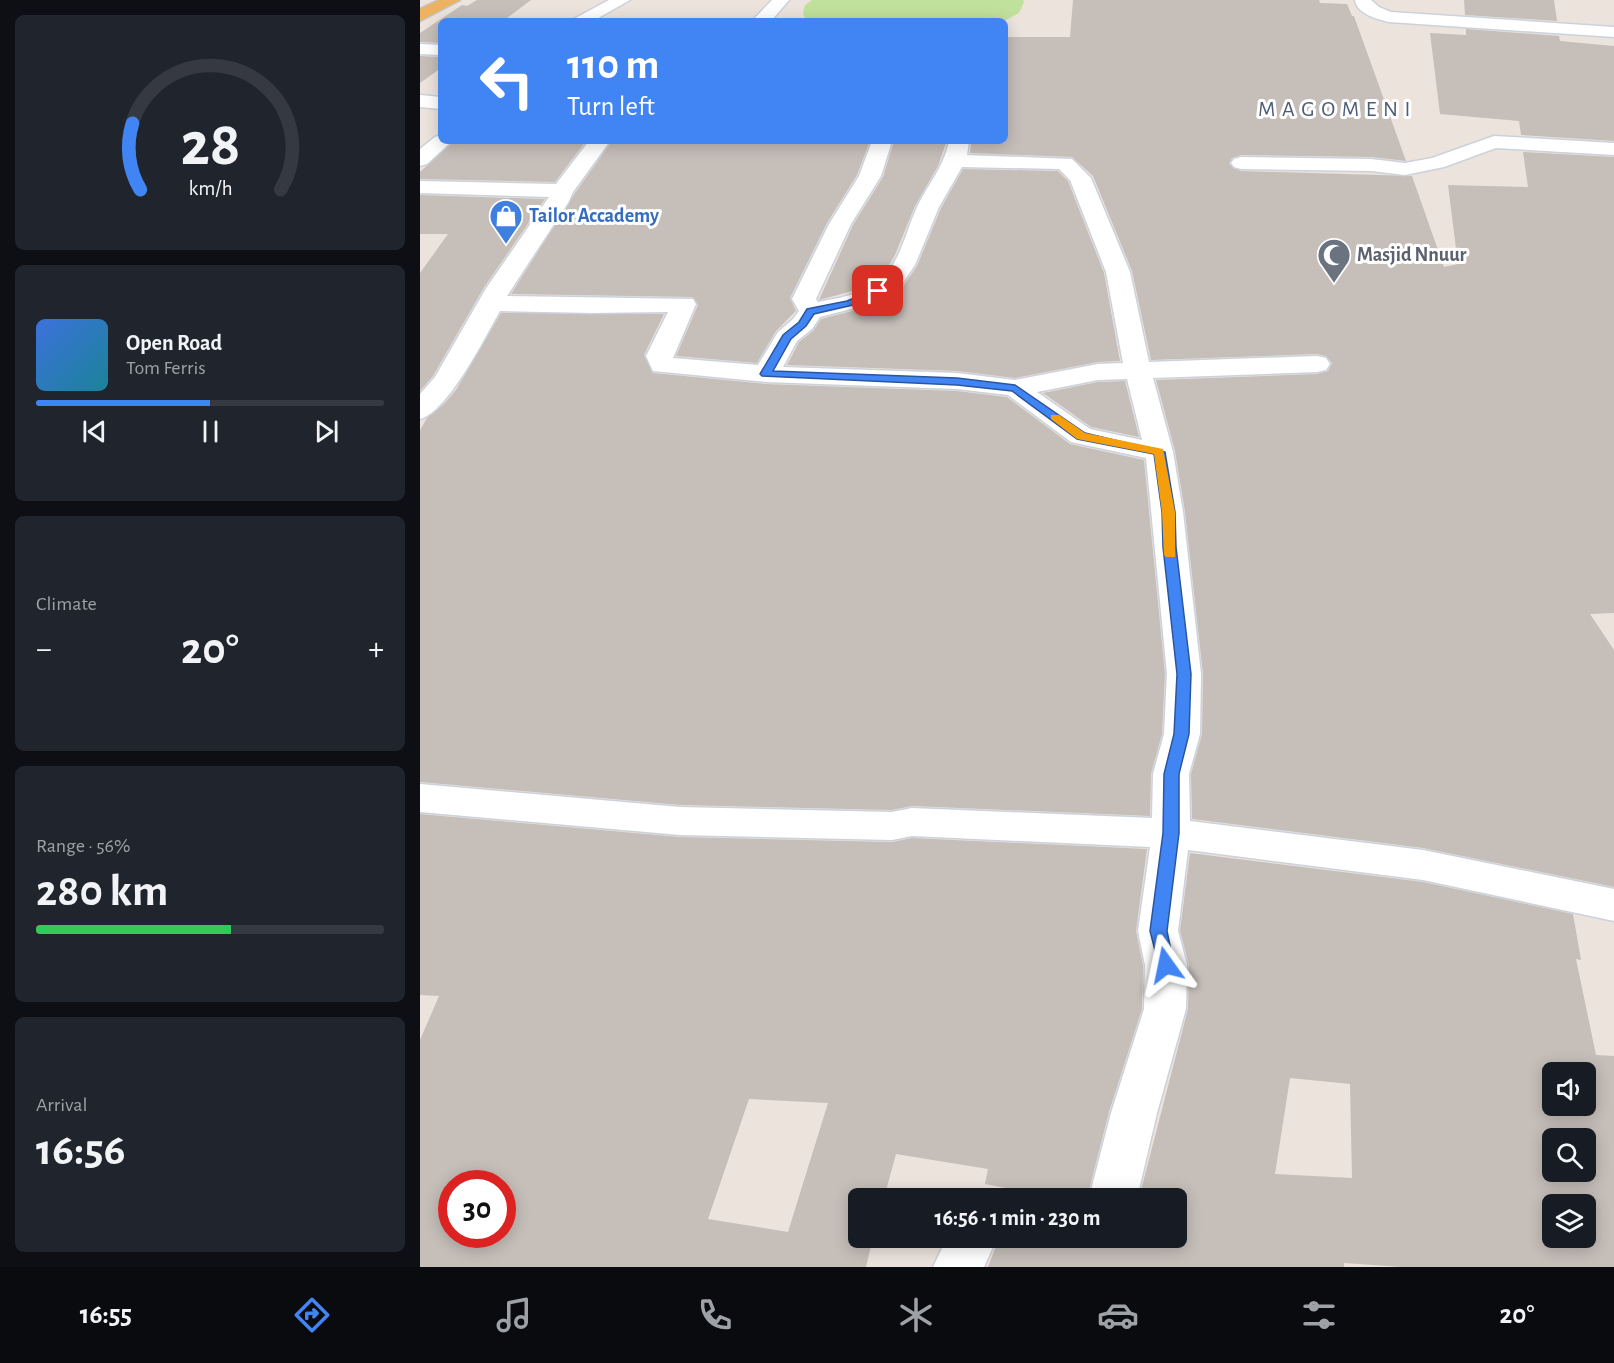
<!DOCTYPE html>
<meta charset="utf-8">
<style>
:root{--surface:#171b24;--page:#20242c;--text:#f1f3f6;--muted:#9ea1a6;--line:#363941;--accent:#4185f5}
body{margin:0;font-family:"Alegreya Sans",sans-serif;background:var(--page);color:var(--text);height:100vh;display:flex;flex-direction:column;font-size:22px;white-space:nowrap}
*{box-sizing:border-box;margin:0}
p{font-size:20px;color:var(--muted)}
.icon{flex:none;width:33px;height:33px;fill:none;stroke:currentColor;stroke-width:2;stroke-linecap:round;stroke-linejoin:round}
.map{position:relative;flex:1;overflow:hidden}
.sheet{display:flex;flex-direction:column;gap:15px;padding:15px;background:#0d0f14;width:420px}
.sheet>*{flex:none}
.guide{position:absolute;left:18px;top:18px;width:570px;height:126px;border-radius:9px;box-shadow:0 3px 15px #0003;background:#4185f5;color:#fff;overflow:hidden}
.buttons{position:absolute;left:1122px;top:1062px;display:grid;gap:12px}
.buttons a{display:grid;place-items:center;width:54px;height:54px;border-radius:9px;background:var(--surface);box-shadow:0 3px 15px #0003;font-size:30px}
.speed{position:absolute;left:18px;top:1170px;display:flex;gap:12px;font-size:30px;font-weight:700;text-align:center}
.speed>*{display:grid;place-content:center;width:78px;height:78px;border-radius:50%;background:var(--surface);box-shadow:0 3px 15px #0003;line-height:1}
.speed .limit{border:9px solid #d22;background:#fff;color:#111}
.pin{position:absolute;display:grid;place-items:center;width:51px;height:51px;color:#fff;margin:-26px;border-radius:12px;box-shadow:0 3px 9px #0006}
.me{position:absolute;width:66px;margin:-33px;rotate:348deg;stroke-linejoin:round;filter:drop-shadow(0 0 4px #0008)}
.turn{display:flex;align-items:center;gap:21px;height:126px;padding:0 30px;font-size:27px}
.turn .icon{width:78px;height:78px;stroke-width:2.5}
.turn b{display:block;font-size:42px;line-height:51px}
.big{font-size:45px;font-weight:600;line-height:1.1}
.sheet .widget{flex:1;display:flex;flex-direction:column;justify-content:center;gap:9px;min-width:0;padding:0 21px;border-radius:9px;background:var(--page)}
.sheet .dial{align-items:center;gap:0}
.dial svg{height:156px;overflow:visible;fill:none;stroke:var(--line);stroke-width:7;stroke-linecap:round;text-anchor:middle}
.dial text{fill:var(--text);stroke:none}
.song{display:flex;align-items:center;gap:18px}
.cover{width:72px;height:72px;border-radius:9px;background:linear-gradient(135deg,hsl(220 70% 55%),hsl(190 70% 35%))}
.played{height:6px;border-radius:3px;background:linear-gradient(90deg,var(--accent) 50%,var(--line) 50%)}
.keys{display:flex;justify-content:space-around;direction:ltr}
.heat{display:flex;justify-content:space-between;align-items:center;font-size:33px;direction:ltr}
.charge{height:9px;border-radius:4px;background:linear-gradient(90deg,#34c759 56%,var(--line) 0)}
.trip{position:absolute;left:428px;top:1188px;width:339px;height:60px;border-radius:9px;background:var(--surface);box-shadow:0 3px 15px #0003;font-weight:600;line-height:60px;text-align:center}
.tabs{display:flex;height:96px;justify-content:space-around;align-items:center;background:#090b0e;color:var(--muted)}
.tabs .icon{width:42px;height:42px}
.tabs .current{color:var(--accent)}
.tabs b{font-size:27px;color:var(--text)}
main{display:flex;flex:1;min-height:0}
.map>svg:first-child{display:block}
.green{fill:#c0e19b}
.building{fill:#c5beb9;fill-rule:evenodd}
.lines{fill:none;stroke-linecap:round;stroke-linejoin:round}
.minor-casing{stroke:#cbd2dc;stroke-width:3}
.major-casing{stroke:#c4c4c4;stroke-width:3}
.minor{fill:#fff;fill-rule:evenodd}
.major{fill:#edb261;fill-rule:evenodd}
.route{fill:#4185f5;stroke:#2a569f;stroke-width:1.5}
.slow{fill:#f59e0b}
.labels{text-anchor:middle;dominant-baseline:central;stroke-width:6;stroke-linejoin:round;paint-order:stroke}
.far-shop-label{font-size:20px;font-weight:bold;fill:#366cbe;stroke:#fff;text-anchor:start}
.far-worship-label{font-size:20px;font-weight:bold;fill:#5b616d;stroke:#fff;text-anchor:start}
.far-neighbourhood-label{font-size:22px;letter-spacing:1.5px;fill:#4c5d7a;stroke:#fff}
</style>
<main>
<section class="sheet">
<div class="widget dial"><svg viewBox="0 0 100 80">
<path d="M14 69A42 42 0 1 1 86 69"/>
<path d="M14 69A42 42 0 0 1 10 35" stroke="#4185f5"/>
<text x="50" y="56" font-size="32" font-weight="700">28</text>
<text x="50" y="72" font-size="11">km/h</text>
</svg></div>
<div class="widget">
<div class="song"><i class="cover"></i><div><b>Open Road</b><p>Tom Ferris</p></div></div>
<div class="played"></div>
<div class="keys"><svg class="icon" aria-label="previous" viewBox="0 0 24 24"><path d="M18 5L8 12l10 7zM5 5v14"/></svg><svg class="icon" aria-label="pause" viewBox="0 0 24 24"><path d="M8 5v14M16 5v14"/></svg><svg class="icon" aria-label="next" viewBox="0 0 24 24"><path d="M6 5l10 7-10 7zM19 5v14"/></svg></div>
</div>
<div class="widget"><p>Climate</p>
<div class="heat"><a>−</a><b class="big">20°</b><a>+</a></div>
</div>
<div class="widget"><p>Range · 56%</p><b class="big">280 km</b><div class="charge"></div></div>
<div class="widget"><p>Arrival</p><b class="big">16:56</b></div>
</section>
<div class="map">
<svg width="1194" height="1267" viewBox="0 0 1194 1267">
<rect width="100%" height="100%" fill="#ece3dd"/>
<path class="green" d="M 392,0 L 603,0 L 604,2 L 599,13 L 584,21 L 386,21 L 383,13 L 385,5 Z"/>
<path class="building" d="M 57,0 L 111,0 L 83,21 L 21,21 L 21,43 L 0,42 L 0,33 L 42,5 L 47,6 Z
M 653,0 L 899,0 L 900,3 L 927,4 L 932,16 L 934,16 L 986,161 L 951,157 L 821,155 L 812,158 L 809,164 L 821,171 L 992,176 L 1024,267 L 1038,264 L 1028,185 L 1108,187 L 1103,152 L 1194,157 L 1194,613 L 1170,614 L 1194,650 L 1194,887 L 1003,848 L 772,819 L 771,774 L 782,734 L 783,674 L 765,512 L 755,451 L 736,380 L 897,374 L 908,371 L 912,363 L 906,356 L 897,354 L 731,360 L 712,271 L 673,176 L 652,157 L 550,153 L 551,144 L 585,143 L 585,37 L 650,37 Z
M 1044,0 L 1134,0 L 1137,21 L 1045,15 Z
M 1046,29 L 1139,36 L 1140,41 L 1194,46 L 1194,141 L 1101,135 L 1099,121 L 1020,114 L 1010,33 L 1046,35 Z
M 0,56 L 21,57 L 21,68 L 0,83 Z
M 34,141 L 166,141 L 135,182 L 0,179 L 0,172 Z
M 192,141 L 450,141 L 437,175 L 407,223 L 370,298 L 376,311 L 356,331 L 337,363 L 256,356 L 278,305 L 273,297 L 91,294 L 155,193 Z
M 474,141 L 526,143 L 518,166 L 495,206 L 475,255 L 465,272 L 444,288 L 399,300 L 433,225 L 463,177 Z
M 543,169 L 638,171 L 648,181 L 684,273 L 700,361 L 678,362 L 595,378 L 537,371 L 367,365 L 379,342 L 393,331 L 401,319 L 455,305 L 482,288 L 497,266 L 521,208 Z
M 0,195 L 125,199 L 63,289 L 13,376 L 0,391 L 0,273 L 28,234 L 0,234 Z
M 81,313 L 244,314 L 224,355 L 233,373 L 346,384 L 537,391 L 587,397 L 650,444 L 724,460 L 745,674 L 742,734 L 731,774 L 730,816 L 492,806 L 472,810 L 260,805 L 0,782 L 0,430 L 7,418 L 24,404 L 36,390 Z
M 705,381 L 719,437 L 671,427 L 623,393 L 678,382 Z
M 0,814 L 260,837 L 472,842 L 492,838 L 727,849 L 716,931 L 723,965 L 722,1009 L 689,1112 L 667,1198 L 588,1198 L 591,1189 L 565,1184 L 568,1169 L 476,1154 L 464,1198 L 438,1198 L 438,1238 L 453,1238 L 446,1267 L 0,1267 L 0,1040 L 19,996 L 0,995 ZM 329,1099 L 408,1103 L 368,1232 L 288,1219 ZM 32,1184 L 82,1184 L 82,1234 L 32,1234 Z
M 770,853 L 1003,882 L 1153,914 L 1161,960 L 1156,959 L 1176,1055 L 1194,1056 L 1194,1267 L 982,1267 L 924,1263 L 924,1267 L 568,1267 L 579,1238 L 756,1238 L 756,1198 L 719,1198 L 768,1009 L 769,965 L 760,931 ZM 1132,1072 L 1166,1072 L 1166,1106 L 1132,1106 ZM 870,1078 L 930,1084 L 932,1178 L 855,1174 ZM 1132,1138 L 1166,1138 L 1166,1172 L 1132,1172 ZM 1132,1204 L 1166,1204 L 1166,1238 L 1132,1238 Z"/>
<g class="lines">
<g class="minor-casing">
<path id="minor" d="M 189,0 L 210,0 L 173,21 L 150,21 Z
M 352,0 L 369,0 L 351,21 L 332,21 Z
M 935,0 L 951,0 L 959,7 L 971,12 L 1194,27 L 1194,37 L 969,22 C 957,19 937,14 935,0 Z
M 0,44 L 21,45 L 21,55 L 0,54 Z
M 0,95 L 21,97 L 21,109 L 0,107 Z
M 21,135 L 21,141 L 32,141 L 7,164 L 0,166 L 0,149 L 15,137 Z
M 1074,136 L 1194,143 L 1194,155 L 1076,148 L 1024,167 L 985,175 L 951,171 L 821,169 L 814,167 L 811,163 L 814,159 L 821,157 L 951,159 L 985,163 L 1012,158 Z
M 169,141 L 190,141 L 153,192 L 148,203 L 87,296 L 273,299 L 276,304 L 253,358 L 338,365 L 358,332 L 373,319 L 379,311 L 372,299 L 409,224 L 439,176 L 452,141 L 472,141 L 461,176 L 431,224 L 396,299 L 398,302 C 418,298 442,295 459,281 C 480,264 486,231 497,207 C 508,184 524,167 529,141 L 549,141 L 547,155 L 652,159 L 671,178 L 710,272 L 729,362 L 897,356 L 906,358 L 910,364 L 906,370 L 897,372 L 733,378 L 753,452 L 763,512 L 781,674 L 780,734 L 769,774 L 770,821 L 1003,850 L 1194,889 L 1194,921 L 1003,880 L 768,850 L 758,931 L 767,965 L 766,1009 L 737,1113 L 717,1198 L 669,1198 L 691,1113 L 724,1009 L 725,965 L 718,931 L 730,847 L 492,836 L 472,840 L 260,835 L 0,812 L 0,784 L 260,807 L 472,812 L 492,808 L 732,818 L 733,774 L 744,734 L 747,674 L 726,458 L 651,442 L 588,395 L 537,389 L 346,382 L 233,371 L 226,356 L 248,312 L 172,313 L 80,311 C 65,337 28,412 0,419 L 0,394 L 15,377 L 65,290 L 129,197 L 0,193 L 0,181 L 136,184 ZM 542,167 L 639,169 L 650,180 L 686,272 L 703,363 L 678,364 L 595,380 L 537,373 L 363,367 L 377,341 L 392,329 L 400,317 L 454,303 L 480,287 L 495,265 L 519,207 ZM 707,379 L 722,440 L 670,429 L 617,392 L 678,380 Z
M 527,1238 L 577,1238 L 564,1267 L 513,1267 Z"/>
</g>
<g class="major-casing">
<path id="major" d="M 19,0 L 40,0 L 0,21 L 0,9 Z"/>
</g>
<use href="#minor" class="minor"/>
<use href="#major" class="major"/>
</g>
<path class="route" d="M 458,288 L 462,289 L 462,294 L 433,305 L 394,314 L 386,326 L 371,339 L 353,371 L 537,378 L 595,385 L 665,433 L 745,452 L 755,512 L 756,547 L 771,674 L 769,734 L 759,774 L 759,833 L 747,931 L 754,965 L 752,970 L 740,970 L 730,931 L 743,833 L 744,774 L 754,734 L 757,674 L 743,547 L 742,512 L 734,454 L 657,439 L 592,391 L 537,385 L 342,376 L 340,374 L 363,335 L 379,322 L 387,309 L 427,301 Z"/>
<path class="slow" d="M 631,415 L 639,415 L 665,433 L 743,449 L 755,512 L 755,557 L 746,557 L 744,555 L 742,512 L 734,454 L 657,439 L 631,419 Z"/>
<defs>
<g id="shop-pin" transform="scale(1.725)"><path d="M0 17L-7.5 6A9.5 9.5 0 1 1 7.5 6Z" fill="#3f7fe0" stroke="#fff"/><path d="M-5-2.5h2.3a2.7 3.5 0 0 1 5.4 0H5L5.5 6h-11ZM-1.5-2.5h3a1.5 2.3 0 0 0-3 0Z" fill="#fff"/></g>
<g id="mosque-pin" transform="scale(1.725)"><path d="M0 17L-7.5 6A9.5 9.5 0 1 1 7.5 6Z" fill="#6b7280" stroke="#fff"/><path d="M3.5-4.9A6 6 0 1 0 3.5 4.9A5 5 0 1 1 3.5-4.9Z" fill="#fff"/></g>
</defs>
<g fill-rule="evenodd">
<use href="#shop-pin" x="86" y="216"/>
<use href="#mosque-pin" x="914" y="255"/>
</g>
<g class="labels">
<g class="far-shop-label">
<text x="109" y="216">Tailor Accademy</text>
</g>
<g class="far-worship-label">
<text x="937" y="255">Masjid Nnuur</text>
</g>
<g class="far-neighbourhood-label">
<text x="915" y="109">M A G O M E N I</text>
</g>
</g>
</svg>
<div class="buttons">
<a><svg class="icon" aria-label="sound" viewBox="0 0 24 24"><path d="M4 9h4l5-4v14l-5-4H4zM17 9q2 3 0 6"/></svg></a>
<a><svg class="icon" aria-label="search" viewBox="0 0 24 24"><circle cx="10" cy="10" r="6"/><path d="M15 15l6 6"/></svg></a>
<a><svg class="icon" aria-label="layers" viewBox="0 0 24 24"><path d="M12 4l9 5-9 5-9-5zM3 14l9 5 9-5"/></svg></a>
</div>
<div class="speed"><div class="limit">30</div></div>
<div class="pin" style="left:458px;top:291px;background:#d93025"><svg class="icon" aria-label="arrive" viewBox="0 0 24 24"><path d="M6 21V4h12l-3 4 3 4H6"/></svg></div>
<svg class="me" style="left:746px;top:965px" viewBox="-20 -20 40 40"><path d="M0-17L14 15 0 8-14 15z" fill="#4185f5" stroke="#fff" stroke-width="4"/></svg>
<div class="trip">16:56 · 1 min · 230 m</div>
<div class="guide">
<div class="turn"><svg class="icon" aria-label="left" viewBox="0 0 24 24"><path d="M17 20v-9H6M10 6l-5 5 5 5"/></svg><div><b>110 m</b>Turn left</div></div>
</div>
</div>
</main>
<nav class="tabs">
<b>16:55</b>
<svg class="icon current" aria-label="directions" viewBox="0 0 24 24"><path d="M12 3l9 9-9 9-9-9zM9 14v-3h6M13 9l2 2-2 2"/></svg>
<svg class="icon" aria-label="music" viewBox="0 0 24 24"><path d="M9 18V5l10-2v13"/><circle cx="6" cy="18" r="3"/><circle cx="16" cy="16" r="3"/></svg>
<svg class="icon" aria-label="phone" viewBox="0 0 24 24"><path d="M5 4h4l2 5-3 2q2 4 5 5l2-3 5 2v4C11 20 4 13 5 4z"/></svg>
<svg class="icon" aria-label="climate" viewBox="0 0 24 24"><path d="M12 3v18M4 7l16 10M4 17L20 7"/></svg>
<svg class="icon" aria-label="car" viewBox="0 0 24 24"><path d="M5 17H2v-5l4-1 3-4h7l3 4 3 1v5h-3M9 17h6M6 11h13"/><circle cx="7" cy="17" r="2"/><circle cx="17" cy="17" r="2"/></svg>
<svg class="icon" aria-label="filters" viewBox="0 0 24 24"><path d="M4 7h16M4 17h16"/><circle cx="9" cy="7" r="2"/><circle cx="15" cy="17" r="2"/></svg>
<b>20°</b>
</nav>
